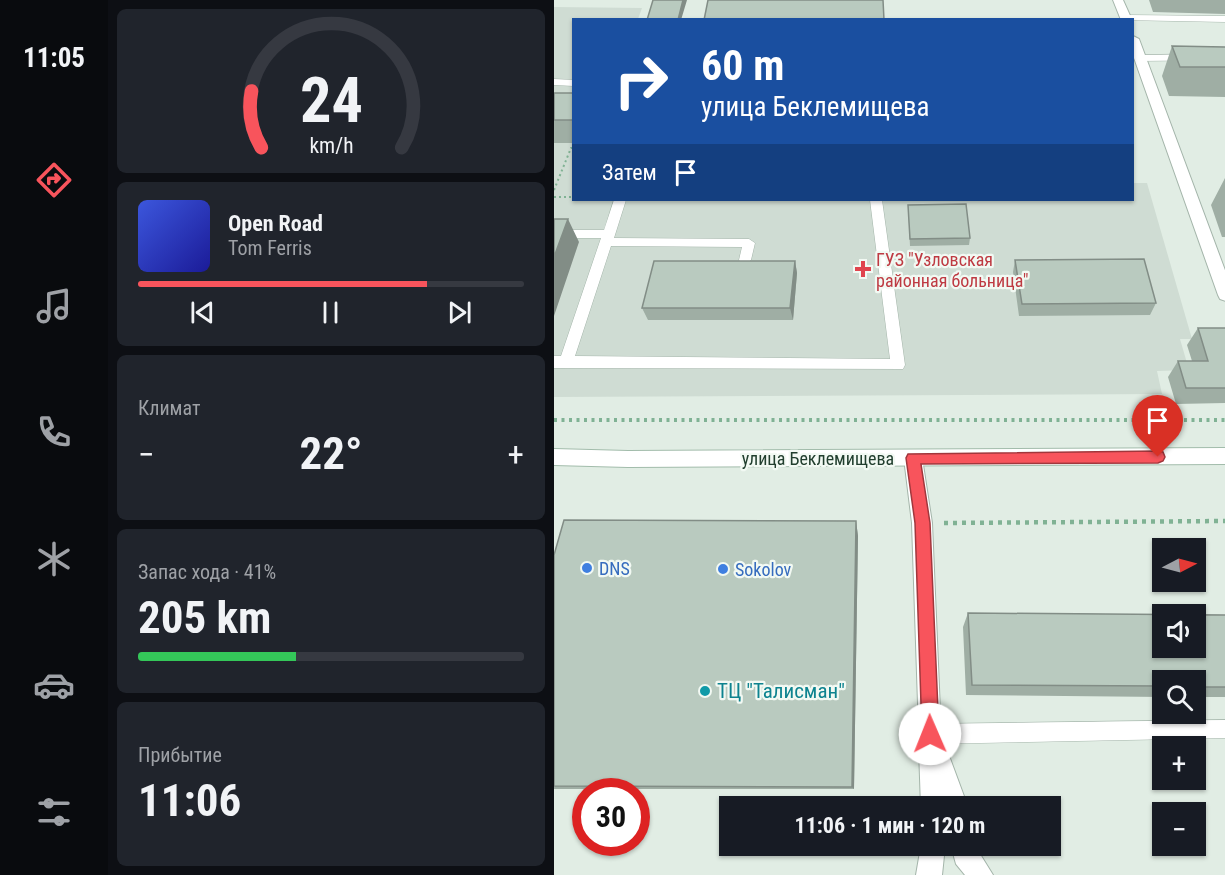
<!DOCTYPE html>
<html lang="ru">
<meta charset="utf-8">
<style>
:root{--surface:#171b24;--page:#20242c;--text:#f1f3f6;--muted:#9ea1a6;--line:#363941;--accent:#f8545c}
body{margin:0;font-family:"Roboto Condensed",sans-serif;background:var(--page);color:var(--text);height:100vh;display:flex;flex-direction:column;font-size:22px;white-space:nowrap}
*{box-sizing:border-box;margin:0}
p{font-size:20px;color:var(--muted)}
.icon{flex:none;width:33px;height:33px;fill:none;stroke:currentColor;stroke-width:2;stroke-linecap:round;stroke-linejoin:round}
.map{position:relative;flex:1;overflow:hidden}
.panel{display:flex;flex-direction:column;gap:9px;padding:9px;background:#0d0f14;width:446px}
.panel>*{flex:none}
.guide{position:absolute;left:18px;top:18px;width:562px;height:183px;border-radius:0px;box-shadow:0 2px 4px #0004;background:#1a4fa0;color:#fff;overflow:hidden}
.needle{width:39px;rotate:84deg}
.tools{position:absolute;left:598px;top:538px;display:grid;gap:12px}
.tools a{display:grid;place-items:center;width:54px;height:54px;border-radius:0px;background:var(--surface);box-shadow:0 2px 4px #0004;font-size:30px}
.speed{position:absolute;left:18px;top:778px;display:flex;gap:12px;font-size:30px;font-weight:700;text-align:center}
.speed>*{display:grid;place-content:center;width:78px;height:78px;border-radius:50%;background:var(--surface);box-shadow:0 2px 4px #0004;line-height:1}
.speed .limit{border:9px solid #d22;background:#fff;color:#111}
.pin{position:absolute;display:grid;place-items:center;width:51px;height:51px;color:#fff;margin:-62px -26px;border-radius:50% 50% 50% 0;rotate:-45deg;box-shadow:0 0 6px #0007}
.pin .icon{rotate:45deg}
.me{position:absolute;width:66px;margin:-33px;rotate:359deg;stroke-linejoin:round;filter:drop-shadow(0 0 4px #0008)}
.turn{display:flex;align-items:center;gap:21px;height:126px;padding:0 30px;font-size:27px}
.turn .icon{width:78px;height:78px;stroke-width:2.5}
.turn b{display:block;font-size:42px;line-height:51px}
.then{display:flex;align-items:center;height:57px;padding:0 30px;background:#0003;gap:12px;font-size:22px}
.big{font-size:45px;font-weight:700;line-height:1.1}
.panel .widget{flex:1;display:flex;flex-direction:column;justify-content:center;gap:9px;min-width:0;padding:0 21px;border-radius:9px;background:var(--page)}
.panel .dial{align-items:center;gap:0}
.dial svg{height:156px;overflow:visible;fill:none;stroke:var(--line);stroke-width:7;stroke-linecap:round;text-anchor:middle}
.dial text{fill:var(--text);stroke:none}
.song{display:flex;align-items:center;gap:18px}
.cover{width:72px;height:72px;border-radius:9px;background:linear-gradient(135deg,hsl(230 70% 55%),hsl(240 70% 35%))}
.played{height:6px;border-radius:3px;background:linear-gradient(90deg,var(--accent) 75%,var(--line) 75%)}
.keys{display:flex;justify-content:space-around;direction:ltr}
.heat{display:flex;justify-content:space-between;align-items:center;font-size:33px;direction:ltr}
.charge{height:9px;border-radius:4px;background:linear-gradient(90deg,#34c759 41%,var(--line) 0)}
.trip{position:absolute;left:165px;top:796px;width:342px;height:60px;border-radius:0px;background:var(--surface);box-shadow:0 2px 4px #0004;font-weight:700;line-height:60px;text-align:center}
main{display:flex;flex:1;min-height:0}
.tab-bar{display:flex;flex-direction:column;width:108px;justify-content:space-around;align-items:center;background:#090b0e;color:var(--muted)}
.tab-bar .icon{width:42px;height:42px}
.tab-bar .on{color:var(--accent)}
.tab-bar b{font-size:27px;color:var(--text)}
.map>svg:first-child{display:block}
.built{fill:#cfdcd3}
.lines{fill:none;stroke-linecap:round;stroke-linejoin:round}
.lane-casing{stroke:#a4b5aa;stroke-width:1}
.street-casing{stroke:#a4b5aa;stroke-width:2}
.secondary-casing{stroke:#a2bcab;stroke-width:2}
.path-far2{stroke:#80b294;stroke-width:2;stroke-dasharray:2 3;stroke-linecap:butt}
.path-far1{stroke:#80b294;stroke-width:4;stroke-dasharray:3 4.5;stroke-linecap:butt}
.path{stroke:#80b294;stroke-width:4.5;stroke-dasharray:4 5;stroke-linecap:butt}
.lane{fill:#fff;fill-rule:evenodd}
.street{fill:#fff;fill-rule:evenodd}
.secondary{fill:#fff;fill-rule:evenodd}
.wall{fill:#9faea4}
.shaded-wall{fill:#828d86}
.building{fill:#b9cabf;stroke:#828d86;stroke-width:1.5;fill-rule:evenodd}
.route{fill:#f8545c;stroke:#a1373c;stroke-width:1.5}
.health-dot{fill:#e0444e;stroke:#f2f9f3;stroke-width:2}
.shop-dot{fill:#3f7fe0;stroke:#f2f9f3;stroke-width:2}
.culture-dot{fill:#0f9aa8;stroke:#f2f9f3;stroke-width:2}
.labels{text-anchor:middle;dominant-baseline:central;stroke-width:4.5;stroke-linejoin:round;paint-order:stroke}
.health-label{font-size:18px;fill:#be3a42;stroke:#f2f9f3;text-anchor:start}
.street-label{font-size:18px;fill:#213e2e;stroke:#f2f9f3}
.shop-label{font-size:18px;fill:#366cbe;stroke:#f2f9f3;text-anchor:start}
.near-culture-label{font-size:21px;fill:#0d838f;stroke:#f2f9f3;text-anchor:start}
</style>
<main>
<nav class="tab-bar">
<b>11:05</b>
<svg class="icon on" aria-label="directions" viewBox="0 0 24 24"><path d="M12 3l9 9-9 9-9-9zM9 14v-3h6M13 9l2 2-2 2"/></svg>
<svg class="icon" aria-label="music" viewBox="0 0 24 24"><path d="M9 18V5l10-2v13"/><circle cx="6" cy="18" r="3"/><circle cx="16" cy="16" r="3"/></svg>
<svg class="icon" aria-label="phone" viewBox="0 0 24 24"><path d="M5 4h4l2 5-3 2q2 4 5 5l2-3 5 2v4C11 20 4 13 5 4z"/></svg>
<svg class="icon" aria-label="climate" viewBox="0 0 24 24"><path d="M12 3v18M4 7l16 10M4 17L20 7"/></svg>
<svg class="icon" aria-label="car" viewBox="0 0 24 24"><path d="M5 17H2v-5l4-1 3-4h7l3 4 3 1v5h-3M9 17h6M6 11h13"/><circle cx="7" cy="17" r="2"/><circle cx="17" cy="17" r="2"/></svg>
<svg class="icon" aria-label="filters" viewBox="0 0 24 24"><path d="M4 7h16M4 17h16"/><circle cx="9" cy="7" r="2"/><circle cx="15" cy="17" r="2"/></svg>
</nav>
<section class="panel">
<div class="widget dial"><svg viewBox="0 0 100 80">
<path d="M14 69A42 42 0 1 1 86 69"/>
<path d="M14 69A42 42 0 0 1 9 40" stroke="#f8545c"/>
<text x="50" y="56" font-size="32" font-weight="700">24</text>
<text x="50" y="72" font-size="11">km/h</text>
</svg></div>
<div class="widget">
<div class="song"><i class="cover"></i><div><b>Open Road</b><p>Tom Ferris</p></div></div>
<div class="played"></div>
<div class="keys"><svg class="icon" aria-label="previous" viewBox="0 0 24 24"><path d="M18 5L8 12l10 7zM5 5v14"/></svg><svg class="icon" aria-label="pause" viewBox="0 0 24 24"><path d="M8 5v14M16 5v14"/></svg><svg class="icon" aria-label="next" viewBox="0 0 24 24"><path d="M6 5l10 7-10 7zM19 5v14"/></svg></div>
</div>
<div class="widget"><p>Климат</p>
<div class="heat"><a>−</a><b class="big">22°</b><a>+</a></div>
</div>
<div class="widget"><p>Запас хода · 41%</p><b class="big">205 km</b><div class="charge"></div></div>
<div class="widget"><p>Прибытие</p><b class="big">11:06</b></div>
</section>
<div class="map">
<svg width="672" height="875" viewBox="0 0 672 875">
<rect width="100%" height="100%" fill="#e1ede4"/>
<path class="built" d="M 0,7 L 88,8 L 84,19 L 20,20 L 20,200 L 579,200 L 579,183 L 593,183 L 638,339 L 626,339 L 635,370 L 603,371 L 608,394 L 0,397 Z"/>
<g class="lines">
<g class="lane-casing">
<path id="lane" d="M 572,15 L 672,16 L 672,22 L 568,20 L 569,16 Z
M 672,54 L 672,60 L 585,61 L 580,58 L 585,55 Z
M 0,79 L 20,80 L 20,86 L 0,85 Z
M 60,200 L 72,200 L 60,238 L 195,239 L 201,243 L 197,260 L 191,265 L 187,263 L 185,260 L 188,247 L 57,246 L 21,356 L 336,359 L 316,200 L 328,200 L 351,365 L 349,369 L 0,368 L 0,356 L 7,356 L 47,238 L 0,238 L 0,230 L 50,230 Z
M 672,720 L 672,738 L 376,744 L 369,741 L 366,734 L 369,727 L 376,724 Z"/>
</g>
<g class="street-casing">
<path id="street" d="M 559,0 L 569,0 L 578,20 L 567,20 Z
M 579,36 L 585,39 L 672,273 L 672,301 L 666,299 L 664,295 L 579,55 Z
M 359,450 L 365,452 L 368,458 L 378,523 L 387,734 L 414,807 L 367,807 L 365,749 L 368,743 L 365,734 L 358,523 L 350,458 L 353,452 Z
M 367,846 L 391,846 L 388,875 L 362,875 Z
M 397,846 L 421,846 L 439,875 L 411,875 L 402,864 Z"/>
</g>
<g class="secondary-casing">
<path id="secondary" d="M 672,448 L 672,464 L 74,467 L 0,465 L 0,449 L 74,451 Z"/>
</g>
<path class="path-far2" d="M 0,190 L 17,148 L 20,148
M 0,197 L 20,197"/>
<path class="path-far1" d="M 0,420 L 672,420"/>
<path class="path" d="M 390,523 L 672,521"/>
<use href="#lane" class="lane"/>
<use href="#street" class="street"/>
<use href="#secondary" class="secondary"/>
</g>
<path class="wall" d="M 595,0 L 672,0 L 672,14 L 599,12 Z
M 618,46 L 672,47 L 672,97 L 615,96 L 608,76 Z
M 0,93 L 20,93 L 20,143 L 0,143 Z
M 672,176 L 672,237 L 668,237 L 657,205 Z
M 354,205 L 416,238 L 415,245 L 356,246 Z
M 461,260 L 602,303 L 596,315 L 465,316 L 459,272 Z
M 241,261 L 243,273 L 239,320 L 94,320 L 88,308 Z
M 644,328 L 672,328 L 672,403 L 622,404 L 614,377 L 624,361 L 638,361 L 633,345 Z
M 302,521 L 304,536 L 300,789 L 0,789 L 0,555 Z
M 414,613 L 672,615 L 672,697 L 642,697 L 642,681 L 609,681 L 609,697 L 412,695 L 409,627 Z"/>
<path class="shaded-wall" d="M 129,0 L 133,0 L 127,20 L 124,20 Z
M 14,219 L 25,242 L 0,316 L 0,257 Z
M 241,261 L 243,273 L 239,320 L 236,308 Z
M 302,521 L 304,536 L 300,789 L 298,787 Z"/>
<path class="building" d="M 99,0 L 129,0 L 124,20 L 93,20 Z
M 154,0 L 329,0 L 330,20 L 150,20 Z
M 618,46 L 672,47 L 672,67 L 626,67 Z
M 0,93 L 20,93 L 20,120 L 0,120 Z
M 412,204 L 416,238 L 356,239 L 354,205 Z
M 0,219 L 14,219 L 0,257 Z
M 590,259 L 602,303 L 468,304 L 461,260 Z
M 100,261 L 241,261 L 236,308 L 88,308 Z
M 644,328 L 672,328 L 672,388 L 632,388 L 624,361 L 654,361 Z
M 10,520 L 302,521 L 298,787 L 0,786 L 0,555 Z
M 414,613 L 672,615 L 672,687 L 642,687 L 642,681 L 609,681 L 609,686 L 418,685 ZM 609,615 L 642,615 L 642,648 L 609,648 Z"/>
<path class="route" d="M 604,451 L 609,452 L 611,457 L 609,461 L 604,463 L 367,464 L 376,523 L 385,734 L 382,740 L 376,743 L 370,740 L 368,734 L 361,523 L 352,458 L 354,454 Z"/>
<path class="health-dot" d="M306 260h6v6h6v6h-6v6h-6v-6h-6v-6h6z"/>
<g class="shop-dot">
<circle cx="33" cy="568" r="6"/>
<circle cx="169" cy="569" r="6"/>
</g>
<circle class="culture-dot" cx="151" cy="691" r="6"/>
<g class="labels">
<g class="health-label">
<text x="322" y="259">ГУЗ "Узловская<tspan x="322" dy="21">районная больница"</tspan></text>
</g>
<g class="street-label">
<text x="264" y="458">улица Беклемищева</text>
</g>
<g class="shop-label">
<text x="45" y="568">DNS</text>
<text x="181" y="569">Sokolov</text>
</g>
<g class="near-culture-label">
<text x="163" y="691">ТЦ "Талисман"</text>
</g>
</g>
</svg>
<div class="tools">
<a><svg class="needle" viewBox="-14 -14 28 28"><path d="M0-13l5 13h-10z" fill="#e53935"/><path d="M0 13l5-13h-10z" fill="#9ea1a6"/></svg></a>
<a><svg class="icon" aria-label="sound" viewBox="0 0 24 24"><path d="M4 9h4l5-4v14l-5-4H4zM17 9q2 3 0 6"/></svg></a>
<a><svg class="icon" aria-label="search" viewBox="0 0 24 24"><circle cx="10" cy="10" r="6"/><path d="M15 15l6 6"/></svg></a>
<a>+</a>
<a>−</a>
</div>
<div class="speed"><div class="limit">30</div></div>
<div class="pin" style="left:604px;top:457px;background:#d93025"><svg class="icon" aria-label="arrive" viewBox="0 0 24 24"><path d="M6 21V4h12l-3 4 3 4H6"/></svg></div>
<svg class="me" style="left:376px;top:734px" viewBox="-20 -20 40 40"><circle r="19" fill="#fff"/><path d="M0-13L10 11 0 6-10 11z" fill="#f8545c"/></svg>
<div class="trip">11:06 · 1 мин · 120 m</div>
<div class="guide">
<div class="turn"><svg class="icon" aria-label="right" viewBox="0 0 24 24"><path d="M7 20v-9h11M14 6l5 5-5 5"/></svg><div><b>60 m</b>улица Беклемищева</div></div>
<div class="then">Затем<svg class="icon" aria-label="arrive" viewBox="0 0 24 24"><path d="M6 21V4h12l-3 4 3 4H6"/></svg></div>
</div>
</div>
</main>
